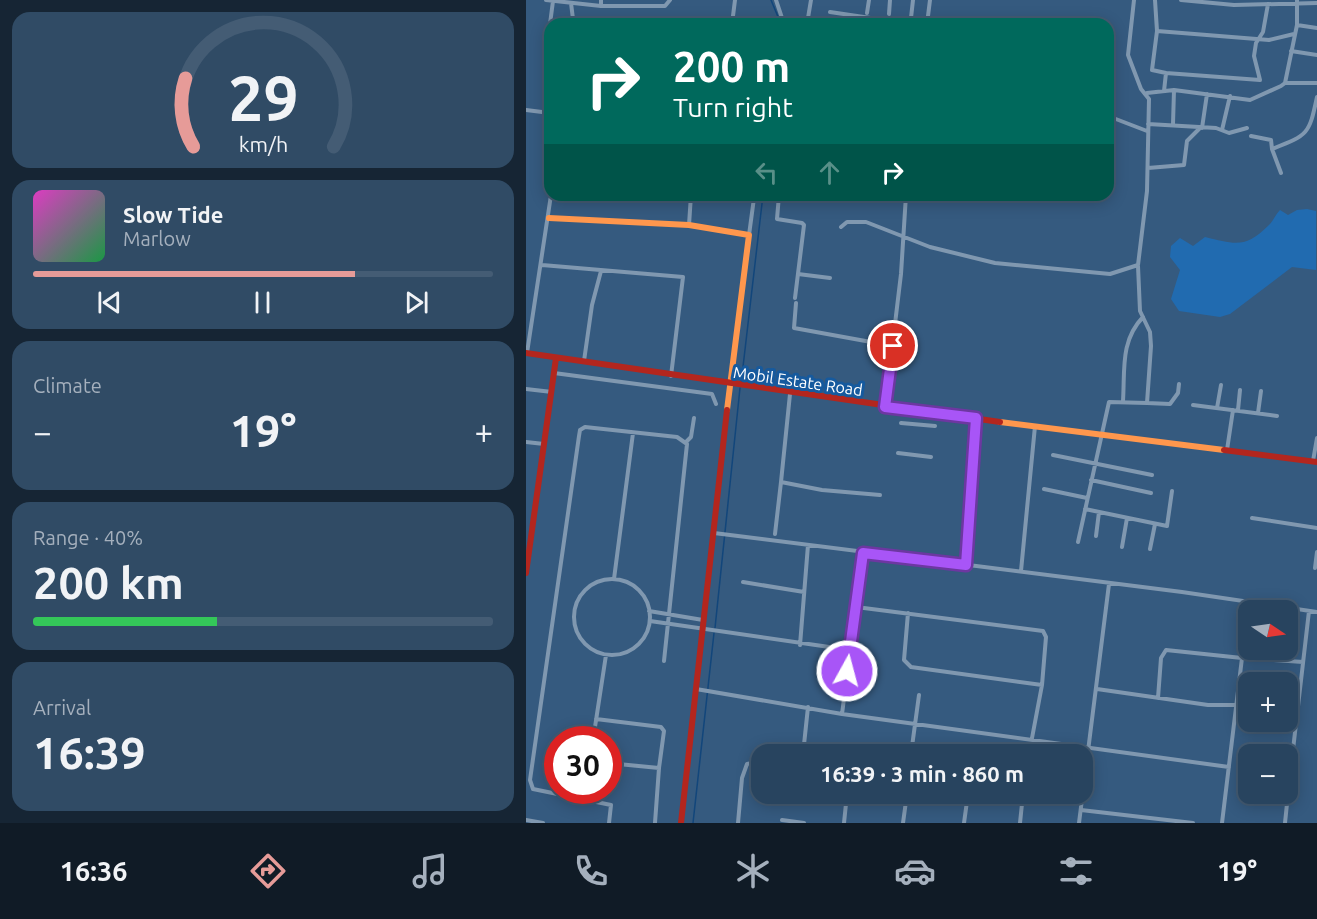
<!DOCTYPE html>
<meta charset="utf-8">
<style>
:root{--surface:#28445f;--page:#304b65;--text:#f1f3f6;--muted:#a5b0bd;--line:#445c74;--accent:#e69b98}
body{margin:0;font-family:Ubuntu,sans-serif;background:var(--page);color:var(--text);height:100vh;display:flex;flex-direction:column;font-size:22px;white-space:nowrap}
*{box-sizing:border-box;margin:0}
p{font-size:20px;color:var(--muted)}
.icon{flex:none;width:33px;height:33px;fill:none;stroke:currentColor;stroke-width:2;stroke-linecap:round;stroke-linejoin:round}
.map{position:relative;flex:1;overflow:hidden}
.side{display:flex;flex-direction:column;gap:12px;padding:12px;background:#162534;width:526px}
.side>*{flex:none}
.guide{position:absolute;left:18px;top:18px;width:570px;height:183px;border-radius:18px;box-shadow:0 3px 15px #0003,0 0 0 2px var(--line);background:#00695c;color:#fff;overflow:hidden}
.needle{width:39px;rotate:103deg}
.fabs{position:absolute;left:712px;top:600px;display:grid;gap:12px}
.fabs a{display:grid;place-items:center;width:60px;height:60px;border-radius:12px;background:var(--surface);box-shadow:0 3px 15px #0003,0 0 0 2px var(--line);font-size:30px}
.speed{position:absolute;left:18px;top:726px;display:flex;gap:12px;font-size:30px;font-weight:700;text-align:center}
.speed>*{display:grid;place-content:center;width:78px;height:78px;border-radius:50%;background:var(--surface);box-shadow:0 3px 15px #0003,0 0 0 2px var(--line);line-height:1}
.speed .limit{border:9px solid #d22;background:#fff;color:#111}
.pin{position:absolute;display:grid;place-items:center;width:51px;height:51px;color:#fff;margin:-26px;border:3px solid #fff;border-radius:50%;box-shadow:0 2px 6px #0007}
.me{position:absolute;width:66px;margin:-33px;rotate:7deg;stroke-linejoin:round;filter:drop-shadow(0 0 4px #0008)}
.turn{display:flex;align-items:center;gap:21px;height:126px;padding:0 30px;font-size:27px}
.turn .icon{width:78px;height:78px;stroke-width:2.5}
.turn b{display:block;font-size:42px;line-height:51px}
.lanes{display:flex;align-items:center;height:57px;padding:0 30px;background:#0003;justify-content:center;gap:30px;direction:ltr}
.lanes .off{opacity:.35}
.big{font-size:45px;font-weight:600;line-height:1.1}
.side .widget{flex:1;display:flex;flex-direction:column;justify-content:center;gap:9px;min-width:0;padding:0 21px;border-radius:18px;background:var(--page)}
.side .dial{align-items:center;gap:0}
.dial svg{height:156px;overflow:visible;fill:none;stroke:var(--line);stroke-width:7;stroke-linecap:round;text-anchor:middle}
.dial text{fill:var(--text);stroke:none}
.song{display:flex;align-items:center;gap:18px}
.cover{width:72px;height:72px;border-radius:9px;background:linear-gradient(135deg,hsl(310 70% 55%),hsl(140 70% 35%))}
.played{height:6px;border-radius:3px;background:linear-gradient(90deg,var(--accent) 70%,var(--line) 70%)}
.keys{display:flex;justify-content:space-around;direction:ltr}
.heat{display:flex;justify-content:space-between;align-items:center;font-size:33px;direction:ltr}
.charge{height:9px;border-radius:4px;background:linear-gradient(90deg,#34c759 40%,var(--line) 0)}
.trip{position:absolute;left:225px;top:744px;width:342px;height:60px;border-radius:18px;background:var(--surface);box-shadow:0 3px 15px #0003,0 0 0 2px var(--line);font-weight:600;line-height:60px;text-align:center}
.dock{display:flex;height:96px;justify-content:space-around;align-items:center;background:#101b26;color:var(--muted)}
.dock .icon{width:42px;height:42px}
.dock .selected{color:var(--accent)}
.dock b{font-size:27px;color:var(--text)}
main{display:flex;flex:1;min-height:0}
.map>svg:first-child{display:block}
.green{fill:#216bb0}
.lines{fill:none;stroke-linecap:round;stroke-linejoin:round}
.stream{stroke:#12467b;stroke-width:1.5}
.street{stroke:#8098b0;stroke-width:4}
.slow{stroke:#ff974d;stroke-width:6}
.jam{stroke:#b3261e;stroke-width:6}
.route-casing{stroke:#6d37a1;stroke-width:15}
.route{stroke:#a855f7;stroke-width:10}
.labels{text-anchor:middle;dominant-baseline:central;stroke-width:6;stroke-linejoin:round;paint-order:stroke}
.street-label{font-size:16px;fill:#fff;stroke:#165a9e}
</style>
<main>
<section class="side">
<div class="widget dial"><svg viewBox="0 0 100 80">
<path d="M14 69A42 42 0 1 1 86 69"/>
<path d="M14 69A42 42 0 0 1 10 34" stroke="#e69b98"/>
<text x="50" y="56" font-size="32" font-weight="700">29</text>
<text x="50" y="72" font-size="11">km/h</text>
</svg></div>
<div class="widget">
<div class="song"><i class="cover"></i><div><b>Slow Tide</b><p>Marlow</p></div></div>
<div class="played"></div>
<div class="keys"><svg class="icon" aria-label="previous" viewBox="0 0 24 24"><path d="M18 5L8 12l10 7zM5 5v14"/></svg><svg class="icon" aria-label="pause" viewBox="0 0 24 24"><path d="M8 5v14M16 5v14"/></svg><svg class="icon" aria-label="next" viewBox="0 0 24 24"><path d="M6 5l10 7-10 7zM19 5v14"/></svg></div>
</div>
<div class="widget"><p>Climate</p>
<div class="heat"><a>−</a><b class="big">19°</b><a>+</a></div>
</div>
<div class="widget"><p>Range · 40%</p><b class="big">200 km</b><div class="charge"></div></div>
<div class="widget"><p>Arrival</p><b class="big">16:39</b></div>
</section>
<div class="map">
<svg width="791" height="823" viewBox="0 0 791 823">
<rect width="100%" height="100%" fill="#355a7f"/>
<path class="green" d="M 781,209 L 790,211 L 790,270 L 766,267 L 704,314 L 694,317 L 653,311 L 645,299 L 654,270 L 644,257 L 645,246 L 654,238 L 667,246 L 679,237 C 709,244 719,249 743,225 C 748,220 749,215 754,210 L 762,215 L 771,210 Z"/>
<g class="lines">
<path class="stream" d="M 245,0 L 255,24
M 215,384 L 237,195
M 189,628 L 214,388
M 167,823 L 188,633"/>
<path class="street" d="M 20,0 L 75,6 L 139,6 L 144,0
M 75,0 L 75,6
M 250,0 L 258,24
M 629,0 L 631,31 L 626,70 L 640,73 L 638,91
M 655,0 L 708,5 L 791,3
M 45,3 L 47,19 L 57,20
M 304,12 L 385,24
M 341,13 L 343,0
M 363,14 L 364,0
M 385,18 L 387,0
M 258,21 L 273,24
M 24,24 L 27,1
M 206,24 L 209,0
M 281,24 L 285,0
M 401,24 L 404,0
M 771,25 L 791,28
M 631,31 L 743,40 L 768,34
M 22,47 L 24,29
M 765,51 L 791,55
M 640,73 L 734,80 L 728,56 L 730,43 L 737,32 L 742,4
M 759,83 L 791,83
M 621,93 L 648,90 L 724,100 L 755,86 L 759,83 L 771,25 L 771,0
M 0,110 L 24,113
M 582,116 L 621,131
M 622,124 L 690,128 L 703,133 L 721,128
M 647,124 L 648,90
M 676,128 L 681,94
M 696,130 L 704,96
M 725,136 L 745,140 L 746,149 C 782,135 783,135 791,97
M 746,149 L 755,173
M 622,168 L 658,165 L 661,141 L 673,129
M 253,195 L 251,219 L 276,223 L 278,225 L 269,298
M 163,225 L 165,195
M 315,227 L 321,222 L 340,222 L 404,247 L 469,263 L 584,274 L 612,265 L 621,191 L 623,99 L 615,89 L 602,55 L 608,0
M 223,235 L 228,198
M 16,265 L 157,277 L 145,376
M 272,274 L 304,278
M 270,303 L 268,328 L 367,346
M 1,353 L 25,195
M 58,361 L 66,305 L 75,271
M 28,373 L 186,394 L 190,404
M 0,389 L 26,392
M 264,394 L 255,482 L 296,490 L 354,495
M 597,401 C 599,370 594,341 617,317
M 621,403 L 644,404 L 652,393 L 653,384
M 667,405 L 751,416
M 359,407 L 375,274 L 380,195
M 691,408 L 695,385
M 712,410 L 714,390
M 732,413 L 735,391
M 375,423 L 409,426
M 0,442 L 18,444
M 160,442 L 165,437 L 168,418
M 701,450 L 707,410
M 372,453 L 405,457
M 527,455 L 626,475
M 787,461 L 791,438
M 565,480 L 625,493
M 518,489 L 561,498
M 559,509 L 641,526 L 646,491
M 726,518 L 791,528
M 188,533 L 656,592 L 791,612
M 249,534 L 255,482
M 570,536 L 573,512
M 552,542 L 583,402 L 621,403 L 625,346 L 624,332 L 614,311 L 612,266
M 596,547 L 601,518
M 624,549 L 629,524
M 440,565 L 450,419
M 789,568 L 791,552
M 495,571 L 509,426
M 88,579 L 107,433
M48 617a38 38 0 1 1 76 0a38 38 0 1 1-76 0Z
M 217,582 L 278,592
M 330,607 L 517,631 L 520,637 L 516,685 L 503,754
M 123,611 L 177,620
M 382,613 L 378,660 L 385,667 L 516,685
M 124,621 L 324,650
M 274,645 L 282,545
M 170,689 L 316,714 L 703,767
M 571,689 L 682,705 L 710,705
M 632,698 L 635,658 L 640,650 L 716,658
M 316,714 L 337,553
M 70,719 L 135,727 L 138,731 L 133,768 L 82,763
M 67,740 L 80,655
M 277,754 L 282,707
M 385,754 L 393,695
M 762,793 L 783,611
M 475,794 L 496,797
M 58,798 L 59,790
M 555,810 L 667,823
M 0,820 L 17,823
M 256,820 L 278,823
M 83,823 L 85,805 L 7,789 L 4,780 L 53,436 L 54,430 L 59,427 L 151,437 L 161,444 L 138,661
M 129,823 L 133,768
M 212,823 L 216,778 L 221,764 L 236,761
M 318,823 L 321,794
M 377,823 L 381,794
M 438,823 L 442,794
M 494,823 L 497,794
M 553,823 L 583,584
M 696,823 L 716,658 L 777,662
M 759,823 L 762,794"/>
<path class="slow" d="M 23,218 L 163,225 L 223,235 L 201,410
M 474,422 L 698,450"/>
<path class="jam" d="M 0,353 L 474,422
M 698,450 L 791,462
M 0,573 L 30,358
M 155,823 L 201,410"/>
</g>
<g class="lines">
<g class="route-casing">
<path id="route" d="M 321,671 L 337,553 L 440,565 L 450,418 L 359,407 L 367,346"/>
</g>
<use href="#route" class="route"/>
</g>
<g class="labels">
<g class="street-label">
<text transform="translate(272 381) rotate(8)">Mobil Estate Road</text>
</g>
</g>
</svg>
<div class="fabs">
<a><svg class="needle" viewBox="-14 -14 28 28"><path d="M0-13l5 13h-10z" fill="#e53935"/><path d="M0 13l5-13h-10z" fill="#a5b0bd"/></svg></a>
<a>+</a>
<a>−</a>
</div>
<div class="speed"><div class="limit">30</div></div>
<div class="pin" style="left:367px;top:346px;background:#d93025"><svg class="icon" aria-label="arrive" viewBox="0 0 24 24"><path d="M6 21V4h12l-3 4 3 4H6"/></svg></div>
<svg class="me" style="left:321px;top:671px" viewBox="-20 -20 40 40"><circle r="17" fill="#a855f7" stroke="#fff" stroke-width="3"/><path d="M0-11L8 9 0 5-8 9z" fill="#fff"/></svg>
<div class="trip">16:39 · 3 min · 860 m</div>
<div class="guide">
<div class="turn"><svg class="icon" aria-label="right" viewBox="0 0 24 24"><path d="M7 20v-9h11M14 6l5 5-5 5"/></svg><div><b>200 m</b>Turn right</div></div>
<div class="lanes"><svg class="icon off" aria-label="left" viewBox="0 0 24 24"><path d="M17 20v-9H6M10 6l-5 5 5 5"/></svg><svg class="icon off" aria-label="ahead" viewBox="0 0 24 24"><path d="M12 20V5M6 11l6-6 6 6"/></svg><svg class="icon" aria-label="right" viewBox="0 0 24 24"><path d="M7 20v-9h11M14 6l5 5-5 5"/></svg></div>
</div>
</div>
</main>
<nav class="dock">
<b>16:36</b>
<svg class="icon selected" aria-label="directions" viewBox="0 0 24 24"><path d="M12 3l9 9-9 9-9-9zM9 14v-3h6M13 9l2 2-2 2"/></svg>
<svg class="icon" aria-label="music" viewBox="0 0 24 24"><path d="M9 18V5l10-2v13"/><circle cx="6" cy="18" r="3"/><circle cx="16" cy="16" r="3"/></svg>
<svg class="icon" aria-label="phone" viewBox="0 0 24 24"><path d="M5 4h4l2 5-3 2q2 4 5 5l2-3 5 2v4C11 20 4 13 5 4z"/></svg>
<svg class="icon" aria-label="climate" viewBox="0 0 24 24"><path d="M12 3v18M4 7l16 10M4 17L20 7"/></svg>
<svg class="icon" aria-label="car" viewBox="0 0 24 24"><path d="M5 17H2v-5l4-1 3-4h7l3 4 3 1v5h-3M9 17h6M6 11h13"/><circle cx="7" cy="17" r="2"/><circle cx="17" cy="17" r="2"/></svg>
<svg class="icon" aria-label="filters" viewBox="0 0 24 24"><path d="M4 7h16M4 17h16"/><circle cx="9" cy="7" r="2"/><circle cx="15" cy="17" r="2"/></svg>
<b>19°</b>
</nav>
